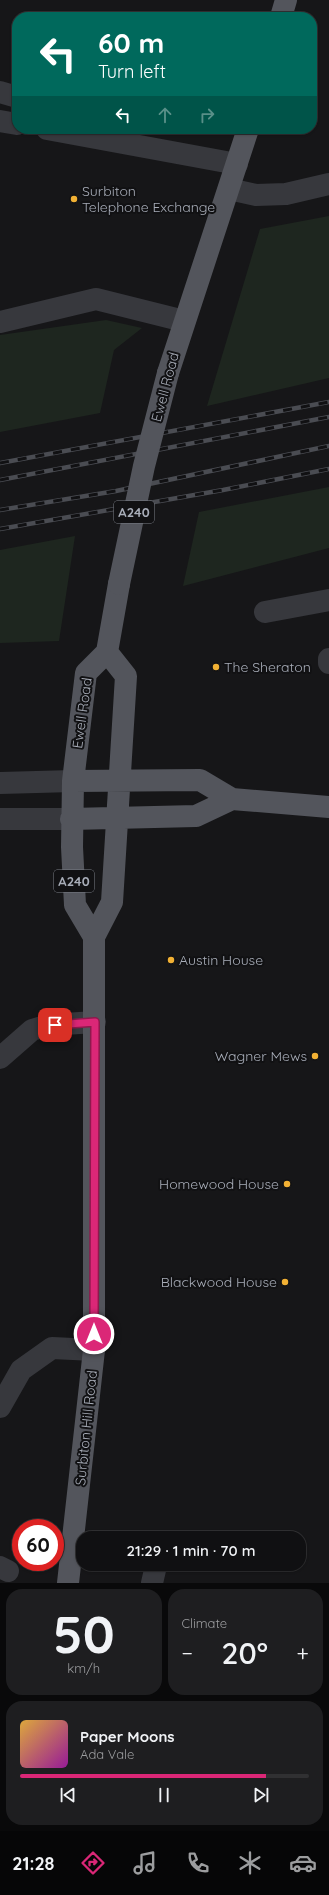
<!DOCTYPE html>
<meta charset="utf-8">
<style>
:root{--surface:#101012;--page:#1e1e20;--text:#f1f3f6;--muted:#9c9d9f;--line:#303032;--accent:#db2777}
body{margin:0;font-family:Quicksand,sans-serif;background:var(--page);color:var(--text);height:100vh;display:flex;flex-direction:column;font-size:15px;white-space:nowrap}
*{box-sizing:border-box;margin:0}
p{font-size:13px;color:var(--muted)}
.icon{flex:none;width:22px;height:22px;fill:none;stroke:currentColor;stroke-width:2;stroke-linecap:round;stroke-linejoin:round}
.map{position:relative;height:1583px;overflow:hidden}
.panel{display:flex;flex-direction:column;gap:6px;padding:6px;background:#09090a;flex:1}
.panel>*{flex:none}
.guide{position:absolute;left:12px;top:12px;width:305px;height:122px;border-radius:16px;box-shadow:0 1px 3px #0004,0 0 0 1px var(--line);background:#00695c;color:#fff;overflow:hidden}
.speed{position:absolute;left:12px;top:1519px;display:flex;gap:8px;font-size:20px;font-weight:700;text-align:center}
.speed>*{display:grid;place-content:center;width:52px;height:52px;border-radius:50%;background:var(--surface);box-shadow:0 1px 3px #0004,0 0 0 1px var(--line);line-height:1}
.speed .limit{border:6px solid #d22;background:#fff;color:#111}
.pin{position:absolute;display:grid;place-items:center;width:34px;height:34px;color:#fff;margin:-17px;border-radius:8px;box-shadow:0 2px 6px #0006}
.me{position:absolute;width:44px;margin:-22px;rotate:0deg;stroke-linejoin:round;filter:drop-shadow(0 0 3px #0008)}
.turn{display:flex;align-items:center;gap:14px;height:84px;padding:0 20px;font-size:18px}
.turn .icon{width:52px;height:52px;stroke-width:2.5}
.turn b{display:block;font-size:28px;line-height:34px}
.lanes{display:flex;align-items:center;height:38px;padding:0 20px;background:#0003;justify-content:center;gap:20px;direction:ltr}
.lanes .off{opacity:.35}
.big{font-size:30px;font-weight:600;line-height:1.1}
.panel .widget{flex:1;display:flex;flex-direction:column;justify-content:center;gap:6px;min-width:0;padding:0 14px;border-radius:16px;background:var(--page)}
.panel .dial{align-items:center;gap:0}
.dial b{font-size:52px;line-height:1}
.song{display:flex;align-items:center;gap:12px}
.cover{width:48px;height:48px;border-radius:6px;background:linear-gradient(135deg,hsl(40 70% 55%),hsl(300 70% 35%))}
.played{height:4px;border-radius:2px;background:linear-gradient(90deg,var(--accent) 85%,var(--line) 85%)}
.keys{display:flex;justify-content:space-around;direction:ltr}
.heat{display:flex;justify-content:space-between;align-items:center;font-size:22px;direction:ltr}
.panel .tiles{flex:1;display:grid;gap:6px;grid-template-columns:1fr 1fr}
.widget:last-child{grid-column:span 2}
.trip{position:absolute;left:76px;top:1531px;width:230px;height:40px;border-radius:16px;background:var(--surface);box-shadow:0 1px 3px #0004,0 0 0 1px var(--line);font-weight:600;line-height:40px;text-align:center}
.tabs{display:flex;height:64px;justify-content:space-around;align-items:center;background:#060607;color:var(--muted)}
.tabs .icon{width:28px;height:28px}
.tabs .on{color:var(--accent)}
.tabs b{font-size:18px;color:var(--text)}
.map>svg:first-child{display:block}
.green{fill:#1e261f}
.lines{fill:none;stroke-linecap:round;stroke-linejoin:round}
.minor{stroke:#37383d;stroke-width:22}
.major{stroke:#53555c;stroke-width:22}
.rail-casing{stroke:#4a4c52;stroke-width:4.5}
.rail{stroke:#111113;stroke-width:3;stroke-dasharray:9;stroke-linecap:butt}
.major-bridge{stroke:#53555c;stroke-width:22}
.route-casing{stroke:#8e194d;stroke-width:10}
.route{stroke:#db2777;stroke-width:7}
.poi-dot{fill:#f2b134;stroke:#111113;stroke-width:1.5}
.labels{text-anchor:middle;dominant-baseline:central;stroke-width:4;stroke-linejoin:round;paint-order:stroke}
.shield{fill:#111113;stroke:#7b7e86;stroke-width:1}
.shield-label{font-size:13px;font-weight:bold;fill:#a8adb8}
.poi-label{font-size:14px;fill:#a8adb8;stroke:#111113;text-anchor:start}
.street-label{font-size:14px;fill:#a8adb8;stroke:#111113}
</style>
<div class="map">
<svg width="329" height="1583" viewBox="0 0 329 1583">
<rect width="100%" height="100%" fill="#161618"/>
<path class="green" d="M 329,216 L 329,378 L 207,406 L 260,229 Z
M 106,320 L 142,328 L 114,350 L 100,413 L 0,432 L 0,335 Z
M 329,487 L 329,548 L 183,586 L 199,512 Z
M 75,536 L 59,641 L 0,643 L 0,550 Z"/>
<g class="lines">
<path class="minor" d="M 0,92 L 17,97
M 0,121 L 17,124
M 47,129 L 237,164
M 229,189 L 256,195 L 286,194 L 329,184
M 0,322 L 96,299 L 184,321
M 265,612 L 329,600
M 329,659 L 329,663
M 0,783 L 73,781
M 0,819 L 71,819
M 0,1058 L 32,1030 L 49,1025 L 95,1022
M 0,1407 L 21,1370 L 52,1348 L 94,1350
M 0,1567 L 8,1571
M 152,1583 L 155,1570"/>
<path class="major" d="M 281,17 L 286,0
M 168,373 L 248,129
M 73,781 L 200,780 L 232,799 L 329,807
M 71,819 L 196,816 L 232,799
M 94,937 L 75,905 L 72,847 L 73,781 L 86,673 L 107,652 L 119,584
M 68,1583 L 94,1350 L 94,937 L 112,902 L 126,676 L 107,652"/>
<g class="rail-casing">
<path id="rail" d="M 0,463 L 329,402
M 0,480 L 329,417
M 0,510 L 116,491 L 329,446
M 0,529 L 223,490 L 329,469"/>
</g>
<use href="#rail" class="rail"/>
<path class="major-bridge" d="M 119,584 L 144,466 L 168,373"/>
</g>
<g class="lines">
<g class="route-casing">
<path id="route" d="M 55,1025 L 95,1022 L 94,1334"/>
</g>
<use href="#route" class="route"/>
</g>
<g class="poi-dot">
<circle cx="74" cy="199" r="4"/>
<circle cx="216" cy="667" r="4"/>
<circle cx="171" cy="960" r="4"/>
<circle cx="315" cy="1056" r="4"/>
<circle cx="287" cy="1184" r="4"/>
<circle cx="285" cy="1282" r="4"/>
</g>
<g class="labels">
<g class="shield">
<rect x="114" y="501" width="40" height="22" rx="3"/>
<rect x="54" y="870" width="40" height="22" rx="3"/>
</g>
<g class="shield-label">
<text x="134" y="512">A240</text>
<text x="74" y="881">A240</text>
</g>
<g class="poi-label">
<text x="82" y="191">Surbiton<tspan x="82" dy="16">Telephone Exchange</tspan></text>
<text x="224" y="667">The Sheraton</text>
<text x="179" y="960">Austin House</text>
<text x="307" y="1056" text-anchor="end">Wagner Mews</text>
<text x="279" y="1184" text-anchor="end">Homewood House</text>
<text x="277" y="1282" text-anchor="end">Blackwood House</text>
</g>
<g class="street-label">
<text transform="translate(165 387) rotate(-75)">Ewell Road</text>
<text transform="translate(82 713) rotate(-82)">Ewell Road</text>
<text transform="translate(86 1428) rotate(-84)">Surbiton Hill Road</text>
</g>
</g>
</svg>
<div class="speed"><div class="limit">60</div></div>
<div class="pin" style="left:55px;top:1025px;background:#d93025"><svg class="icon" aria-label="arrive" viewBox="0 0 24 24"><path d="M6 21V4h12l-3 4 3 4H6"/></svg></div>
<svg class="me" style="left:94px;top:1334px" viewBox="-20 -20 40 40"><circle r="17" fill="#db2777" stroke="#fff" stroke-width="3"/><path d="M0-11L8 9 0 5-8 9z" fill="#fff"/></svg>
<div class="trip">21:29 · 1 min · 70 m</div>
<div class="guide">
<div class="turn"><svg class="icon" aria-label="left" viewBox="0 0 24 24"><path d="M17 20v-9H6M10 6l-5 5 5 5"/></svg><div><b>60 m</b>Turn left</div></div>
<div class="lanes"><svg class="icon" aria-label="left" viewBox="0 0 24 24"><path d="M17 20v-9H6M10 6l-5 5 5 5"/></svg><svg class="icon off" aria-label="ahead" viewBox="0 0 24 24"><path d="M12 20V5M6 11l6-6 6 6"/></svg><svg class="icon off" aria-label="right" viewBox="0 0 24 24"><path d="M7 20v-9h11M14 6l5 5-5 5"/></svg></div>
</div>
</div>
<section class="panel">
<div class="tiles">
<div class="widget dial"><b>50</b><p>km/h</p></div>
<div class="widget"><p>Climate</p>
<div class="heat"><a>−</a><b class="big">20°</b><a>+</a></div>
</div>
<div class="widget">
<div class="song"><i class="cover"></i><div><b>Paper Moons</b><p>Ada Vale</p></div></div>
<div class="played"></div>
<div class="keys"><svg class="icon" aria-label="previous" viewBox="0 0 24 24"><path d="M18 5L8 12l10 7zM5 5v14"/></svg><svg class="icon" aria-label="pause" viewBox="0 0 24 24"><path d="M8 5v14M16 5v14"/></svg><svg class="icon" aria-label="next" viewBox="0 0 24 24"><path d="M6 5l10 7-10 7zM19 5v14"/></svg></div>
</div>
</div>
</section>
<nav class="tabs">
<b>21:28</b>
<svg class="icon on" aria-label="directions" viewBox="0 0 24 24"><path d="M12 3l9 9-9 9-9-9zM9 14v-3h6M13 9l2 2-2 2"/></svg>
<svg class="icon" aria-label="music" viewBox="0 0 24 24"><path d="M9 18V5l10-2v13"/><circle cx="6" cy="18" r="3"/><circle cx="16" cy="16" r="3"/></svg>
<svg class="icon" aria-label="phone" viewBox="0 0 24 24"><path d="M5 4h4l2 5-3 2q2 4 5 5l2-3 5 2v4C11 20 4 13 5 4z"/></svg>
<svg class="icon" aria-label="climate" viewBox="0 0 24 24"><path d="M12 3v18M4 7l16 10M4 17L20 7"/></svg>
<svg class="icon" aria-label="car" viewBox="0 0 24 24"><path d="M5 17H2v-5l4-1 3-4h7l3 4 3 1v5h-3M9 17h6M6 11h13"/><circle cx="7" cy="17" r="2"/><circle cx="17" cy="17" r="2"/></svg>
</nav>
